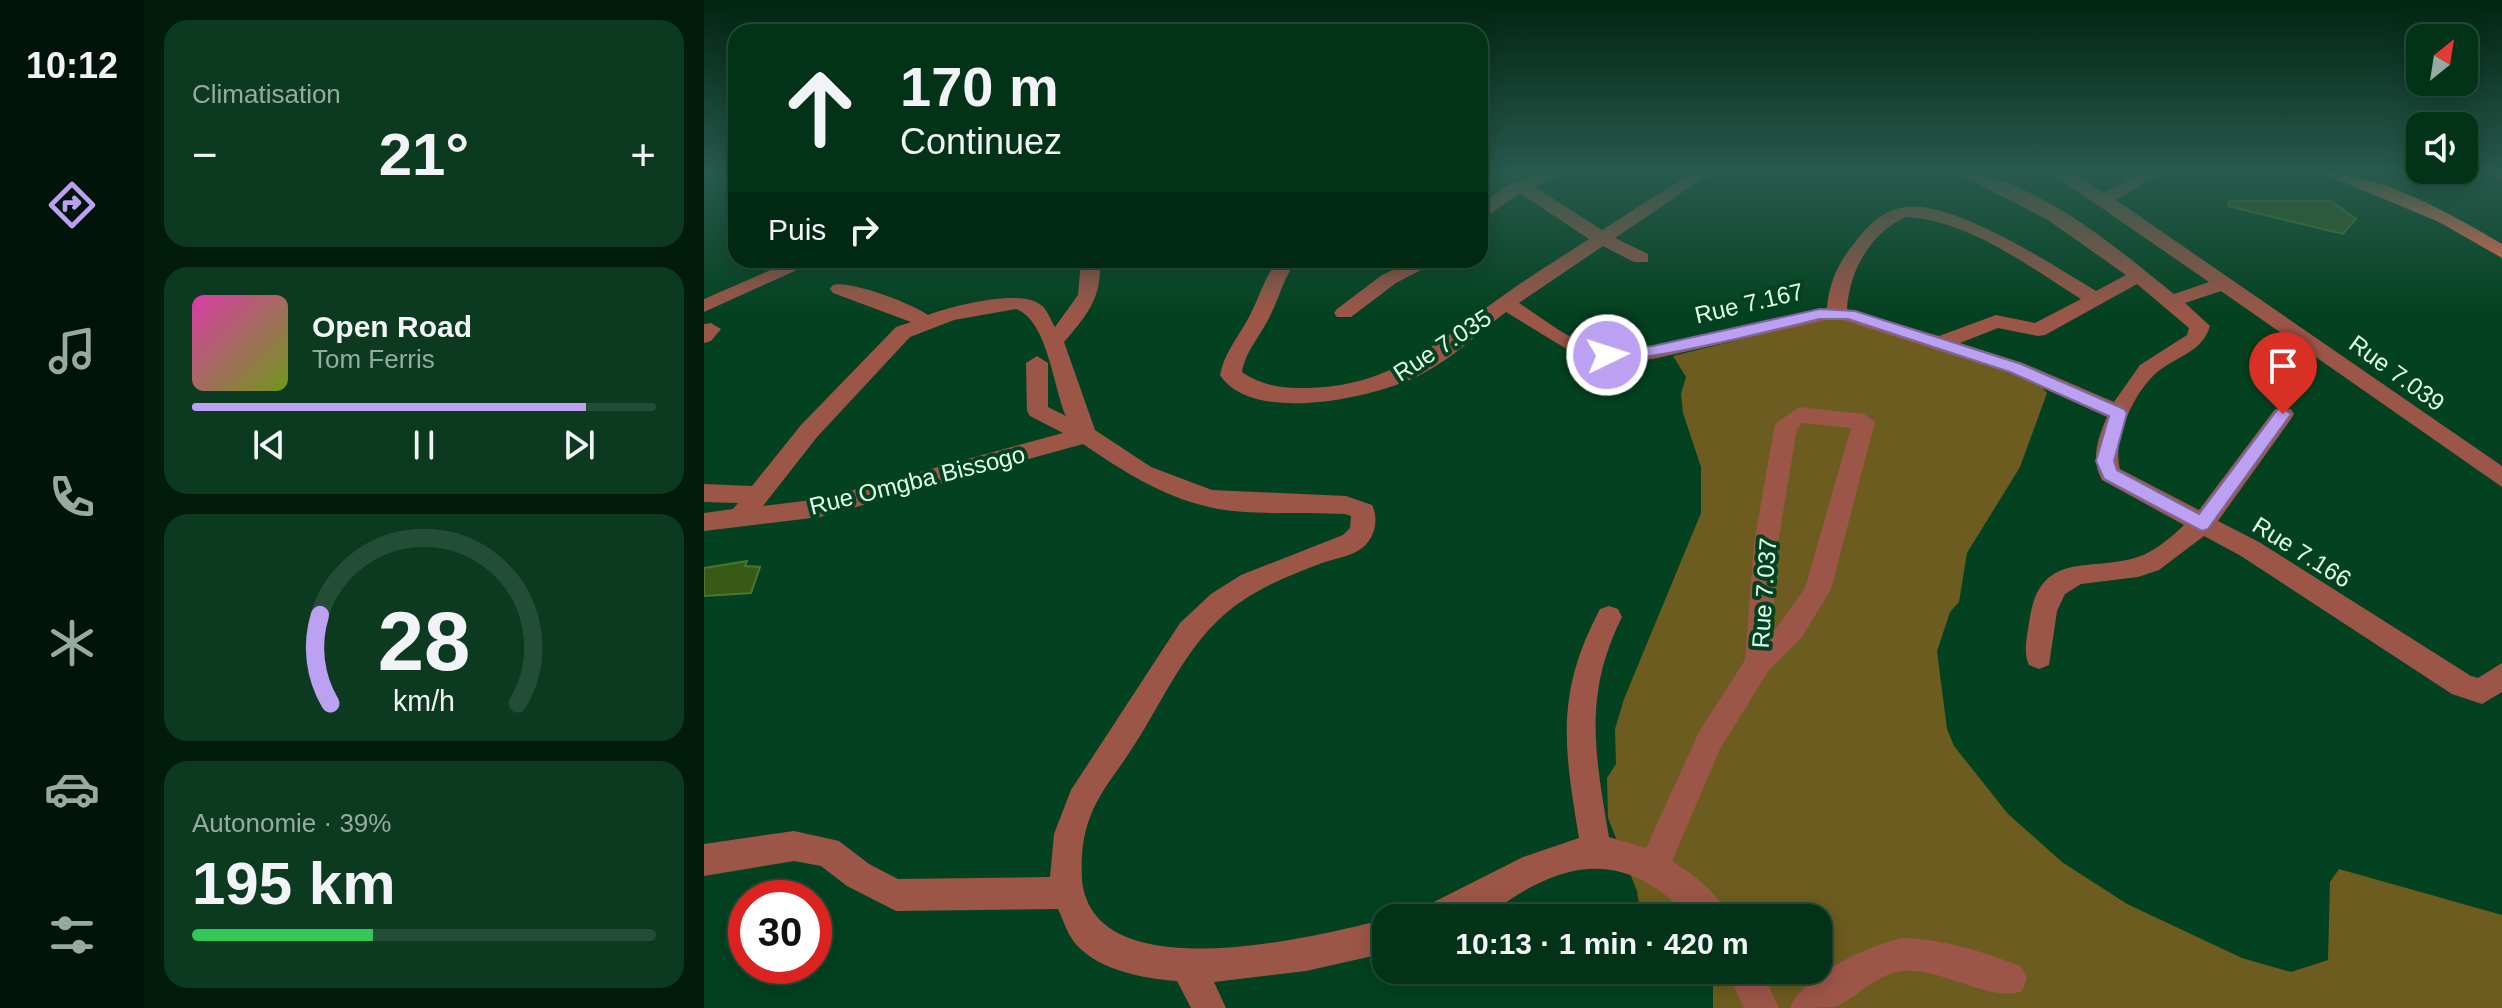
<!DOCTYPE html>
<html lang="fr">
<meta charset="utf-8">
<style>
:root{--surface:#023218;--page:#0c3a21;--text:#f1f3f6;--muted:#96aaa2;--line:#234d37;--accent:#bca0f2}
body{margin:0;font-family:Arial,sans-serif;background:var(--page);color:var(--text);height:100vh;display:flex;flex-direction:column;font-size:30px;white-space:nowrap}
*{box-sizing:border-box;margin:0}
p{font-size:26px;color:var(--muted)}
.icon{flex:none;width:44px;height:44px;fill:none;stroke:currentColor;stroke-width:2;stroke-linecap:round;stroke-linejoin:round}
.map{position:relative;flex:1;overflow:hidden}
.side{display:flex;flex-direction:column;gap:20px;padding:20px;background:#011c0d;width:560px}
.side>*{flex:none}
.top-card{position:absolute;left:24px;top:24px;width:760px;height:244px;border-radius:24px;box-shadow:0 4px 20px #0003,0 0 0 2px var(--line);background:#023218;color:var(--text);overflow:hidden}
.needle{width:52px;rotate:30deg}
.controls{position:absolute;left:1702px;top:24px;display:grid;gap:16px}
.controls a{display:grid;place-items:center;width:72px;height:72px;border-radius:16px;background:var(--surface);box-shadow:0 4px 20px #0003,0 0 0 2px var(--line);font-size:40px}
.speed{position:absolute;left:24px;top:880px;display:flex;gap:16px;font-size:40px;font-weight:700;text-align:center}
.speed>*{display:grid;place-content:center;width:104px;height:104px;border-radius:50%;background:var(--surface);box-shadow:0 4px 20px #0003,0 0 0 2px var(--line);line-height:1}
.speed .limit{border:12px solid #d22;background:#fff;color:#111}
.pin{position:absolute;display:grid;place-items:center;width:68px;height:68px;color:#fff;margin:-82px -34px;border-radius:50% 50% 50% 0;rotate:-45deg;box-shadow:0 0 8px #0007}
.pin .icon{rotate:45deg}
.me{position:absolute;width:88px;margin:-44px;rotate:86deg;stroke-linejoin:round;filter:drop-shadow(0 0 6px #0008)}
.turn{display:flex;align-items:center;gap:28px;height:168px;padding:0 40px;font-size:36px}
.turn .icon{width:104px;height:104px;stroke-width:2.5}
.turn b{display:block;font-size:56px;line-height:68px}
.then{display:flex;align-items:center;height:76px;padding:0 40px;background:#0003;gap:16px;font-size:30px}
.big{font-size:60px;font-weight:800;line-height:1.1}
.side .card{flex:1;display:flex;flex-direction:column;justify-content:center;gap:12px;min-width:0;padding:0 28px;border-radius:24px;background:var(--page)}
.side .dial{align-items:center;gap:0}
.dial svg{height:208px;overflow:visible;fill:none;stroke:var(--line);stroke-width:7;stroke-linecap:round;text-anchor:middle}
.dial text{fill:var(--text);stroke:none}
.song{display:flex;align-items:center;gap:24px}
.cover{width:96px;height:96px;border-radius:12px;background:linear-gradient(135deg,hsl(320 70% 55%),hsl(80 70% 35%))}
.played{height:8px;border-radius:4px;background:linear-gradient(90deg,var(--accent) 85%,var(--line) 85%)}
.keys{display:flex;justify-content:space-around;direction:ltr}
.heat{display:flex;justify-content:space-between;align-items:center;font-size:44px;direction:ltr}
.charge{height:12px;border-radius:6px;background:linear-gradient(90deg,#34c759 39%,var(--line) 0)}
.trip{position:absolute;left:668px;top:904px;width:460px;height:80px;border-radius:24px;background:var(--surface);box-shadow:0 4px 20px #0003,0 0 0 2px var(--line);font-weight:800;line-height:80px;text-align:center}
main{display:flex;flex:1;min-height:0}
.tabs{display:flex;flex-direction:column;width:144px;justify-content:space-around;align-items:center;background:#01140a;color:var(--muted)}
.tabs .icon{width:56px;height:56px}
.tabs .on{color:var(--accent)}
.tabs b{font-size:36px;color:var(--text)}
.map>svg:first-child{display:block}
.green{fill:#6d5c1f}
.lines{fill:none;stroke-linecap:round;stroke-linejoin:round}
.stream{stroke:#78216e;stroke-width:4}
.building{fill:#375a14;stroke:#4f7431;stroke-width:2}
.minor{fill:#9c5648;fill-rule:evenodd}
.major{fill:#fd6f53;fill-rule:evenodd}
.route{fill:#bca0f2;stroke:#7a689d;stroke-width:2}
.labels{text-anchor:middle;dominant-baseline:central;stroke-width:8;stroke-linejoin:round;paint-order:stroke}
.street-label{font-size:24px;fill:#e0fee7;stroke:#034220}
</style>
<main>
<nav class="tabs">
<b>10:12</b>
<svg class="icon on" aria-label="directions" viewBox="0 0 24 24"><path d="M12 3l9 9-9 9-9-9zM9 14v-3h6M13 9l2 2-2 2"/></svg>
<svg class="icon" aria-label="music" viewBox="0 0 24 24"><path d="M9 18V5l10-2v13"/><circle cx="6" cy="18" r="3"/><circle cx="16" cy="16" r="3"/></svg>
<svg class="icon" aria-label="phone" viewBox="0 0 24 24"><path d="M5 4h4l2 5-3 2q2 4 5 5l2-3 5 2v4C11 20 4 13 5 4z"/></svg>
<svg class="icon" aria-label="climate" viewBox="0 0 24 24"><path d="M12 3v18M4 7l16 10M4 17L20 7"/></svg>
<svg class="icon" aria-label="car" viewBox="0 0 24 24"><path d="M5 17H2v-5l4-1 3-4h7l3 4 3 1v5h-3M9 17h6M6 11h13"/><circle cx="7" cy="17" r="2"/><circle cx="17" cy="17" r="2"/></svg>
<svg class="icon" aria-label="filters" viewBox="0 0 24 24"><path d="M4 7h16M4 17h16"/><circle cx="9" cy="7" r="2"/><circle cx="15" cy="17" r="2"/></svg>
</nav>
<section class="side">
<div class="card"><p>Climatisation</p>
<div class="heat"><a>−</a><b class="big">21°</b><a>+</a></div>
</div>
<div class="card">
<div class="song"><i class="cover"></i><div><b>Open Road</b><p>Tom Ferris</p></div></div>
<div class="played"></div>
<div class="keys"><svg class="icon" aria-label="previous" viewBox="0 0 24 24"><path d="M18 5L8 12l10 7zM5 5v14"/></svg><svg class="icon" aria-label="pause" viewBox="0 0 24 24"><path d="M8 5v14M16 5v14"/></svg><svg class="icon" aria-label="next" viewBox="0 0 24 24"><path d="M6 5l10 7-10 7zM19 5v14"/></svg></div>
</div>
<div class="card dial"><svg viewBox="0 0 100 80">
<path d="M14 69A42 42 0 1 1 86 69"/>
<path d="M14 69A42 42 0 0 1 10 35" stroke="#bca0f2"/>
<text x="50" y="56" font-size="32" font-weight="700">28</text>
<text x="50" y="72" font-size="11">km/h</text>
</svg></div>
<div class="card"><p>Autonomie · 39%</p><b class="big">195 km</b><div class="charge"></div></div>
</section>
<div class="map">
<svg width="1798" height="1008" viewBox="0 0 1798 1008">
<rect width="100%" height="100%" fill="#034220"/>
<path class="green" d="M 1124,318 L 1177,325 L 1335,384 L 1343,393 L 1316,467 L 1263,553 L 1255,602 L 1246,612 L 1233,651 L 1243,729 L 1250,746 L 1304,814 L 1358,862 L 1423,904 L 1538,958 L 1587,972 L 1624,960 L 1626,882 L 1635,869 L 1798,915 L 1798,1008 L 1009,1008 L 1009,985 L 969,970 L 1114,970 L 1114,918 L 937,918 L 933,891 L 904,818 L 903,778 L 912,764 L 911,729 L 920,699 L 997,513 L 997,467 L 979,413 L 977,394 L 982,377 L 969,356 Z"/>
<g class="lines">
<path class="stream" d="M 1783,173 L 1798,180"/>
</g>
<path class="building" d="M 1525,201 L 1627,201 L 1652,219 L 1639,234 L 1524,206 Z
M 43,561 L 41,566 L 56,567 L 47,593 L 0,596 L 0,568 Z"/>
<g class="lines">
<path class="minor" d="M 834,173 L 858,173 L 831,187 L 898,230 L 987,173 L 1007,173 L 911,238 L 944,254 L 944,262 L 930,262 L 899,246 L 815,303 C 837,317 863,339 889,346 C 936,358 1070,319 1123,308 C 1125,282 1135,261 1152,241 C 1164,225 1180,209 1202,207 C 1251,201 1349,265 1392,291 L 1422,275 L 1344,220 L 1253,173 C 1326,173 1414,249 1470,294 L 1505,282 L 1347,173 L 1368,173 L 1400,193 L 1437,173 L 1459,173 L 1412,200 L 1798,466 L 1798,487 L 1517,291 L 1481,303 L 1506,326 C 1498,353 1472,356 1452,373 C 1430,393 1408,439 1416,469 L 1495,510 L 1571,409 L 1587,409 L 1590,414 L 1587,419 L 1514,521 L 1555,542 L 1767,676 L 1774,678 L 1798,663 L 1798,692 L 1778,704 L 1748,694 L 1537,556 L 1500,536 L 1455,570 L 1434,577 L 1377,584 L 1361,594 L 1353,611 L 1345,665 L 1335,669 L 1325,665 C 1319,653 1323,636 1325,623 C 1335,548 1385,573 1434,557 C 1451,551 1468,537 1480,525 L 1398,480 C 1386,460 1394,437 1403,417 L 1305,373 L 1132,318 L 949,359 L 903,362 L 874,356 L 802,312 C 774,333 749,358 718,374 C 675,397 549,426 516,375 C 520,353 535,336 545,317 C 556,296 559,280 574,260 L 593,260 C 578,281 577,294 566,316 C 557,335 541,352 538,372 C 558,386 578,388 602,388 C 686,387 729,345 793,300 C 823,278 854,259 885,239 L 816,193 L 776,221 L 776,207 L 798,188 ZM 1202,217 C 1264,220 1326,267 1377,299 L 1331,323 L 1292,315 L 1235,336 L 1143,309 C 1145,271 1167,232 1202,217 ZM 1433,284 L 1485,328 L 1483,335 L 1436,365 L 1410,402 L 1319,363 L 1256,343 L 1294,328 L 1334,336 L 1341,335 Z
M 90,260 L 115,260 L 0,312 L 0,299 Z
M 377,260 L 395,260 C 400,295 382,317 360,342 L 391,430 L 447,467 L 508,490 L 642,496 L 668,505 C 675,519 671,538 658,548 C 648,556 630,559 618,563 C 592,573 565,583 541,599 C 486,634 463,695 429,747 C 414,771 394,793 385,820 C 378,839 377,860 378,880 C 389,993 614,936 682,919 L 682,953 L 602,971 L 510,982 L 522,1008 L 487,1008 L 473,981 C 440,979 388,969 368,939 C 362,930 359,919 354,909 L 192,911 L 143,886 L 117,866 L 90,861 L 0,876 L 0,844 L 90,831 L 135,841 L 165,864 L 194,879 L 346,877 L 350,834 L 367,790 L 476,623 L 507,594 L 537,575 L 639,535 L 646,528 L 647,516 L 641,514 C 601,512 542,516 505,507 C 457,496 419,471 379,444 L 116,517 L 0,531 L 0,513 L 29,509 L 34,503 L 0,502 L 0,484 L 48,486 L 97,425 L 192,327 L 207,322 L 129,293 L 126,289 L 129,285 C 146,280 209,304 224,315 C 247,306 317,288 337,305 C 343,309 347,321 351,327 L 374,295 ZM 312,309 C 344,321 349,387 362,416 L 344,407 L 344,363 L 333,356 L 322,363 L 323,411 L 326,416 L 359,433 L 116,499 L 59,506 L 113,437 L 206,337 L 250,320 Z
M 711,260 L 736,260 L 692,283 L 647,317 L 633,317 L 630,313 L 633,309 L 678,275 Z
M 7,323 L 17,329 L 7,341 L 0,343 L 0,324 Z
M 1095,407 L 1160,414 L 1171,422 L 1127,589 L 1098,637 L 1065,670 L 1016,749 L 968,861 C 990,875 1015,893 1025,918 L 987,918 C 938,868 891,853 827,887 C 810,896 792,911 773,917 C 758,922 734,918 718,918 L 722,906 L 819,857 L 875,838 C 860,747 851,694 896,609 L 905,606 L 914,609 L 918,617 C 879,695 891,754 905,837 L 942,848 L 995,732 L 1041,660 L 1050,543 L 1071,424 ZM 1099,423 L 1147,428 L 1101,588 L 1068,634 L 1074,543 L 1093,428 Z
M 1199,938 C 1239,939 1281,952 1318,967 L 1323,979 L 1318,991 C 1288,1003 1236,967 1199,971 C 1173,974 1156,994 1134,1006 C 1123,1008 1099,1008 1086,1008 C 1099,975 1165,945 1199,938 Z
M 1022,970 L 1057,970 L 1075,1008 L 1040,1008 Z"/>
<path class="major" d="M 1618,173 C 1676,173 1749,215 1798,244 L 1798,258 L 1735,222 Z"/>
</g>
<linearGradient id="sky" x2="0" y2="1"><stop stop-color="#022412"/><stop offset="0.55" stop-color="#285a4e"/><stop offset="1" stop-color="#285a4e" stop-opacity="0"/></linearGradient>
<rect width="1798" height="314" fill="url(#sky)"/>
<path class="route" d="M 1116,309 L 1151,311 L 1317,364 L 1420,409 L 1423,413 L 1410,461 L 1413,470 L 1495,514 L 1573,410 L 1579,408 L 1587,414 L 1504,529 L 1498,531 L 1400,479 L 1392,461 L 1405,416 L 1306,372 L 1144,319 L 1116,319 C 1084,326 913,372 895,355 L 903,350 L 949,346 Z"/>
<g class="labels">
<g class="street-label">
<text transform="translate(1045 303) rotate(-13)">Rue 7.167</text>
<text transform="translate(738 345) rotate(-33)">Rue 7.035</text>
<text transform="translate(1693 373) rotate(36)">Rue 7.039</text>
<text transform="translate(213 480) rotate(-14)">Rue Omgba Bissogo</text>
<text transform="translate(1598 552) rotate(32)">Rue 7.166</text>
<text transform="translate(1060 593) rotate(-86)">Rue 7.037</text>
</g>
</g>
</svg>
<div class="controls">
<a><svg class="needle" viewBox="-14 -14 28 28"><path d="M0-13l5 13h-10z" fill="#e53935"/><path d="M0 13l5-13h-10z" fill="#96aaa2"/></svg></a>
<a><svg class="icon" aria-label="sound" viewBox="0 0 24 24"><path d="M4 9h4l5-4v14l-5-4H4zM17 9q2 3 0 6"/></svg></a>
</div>
<div class="speed"><div class="limit">30</div></div>
<div class="pin" style="left:1579px;top:414px;background:#d93025"><svg class="icon" aria-label="arrive" viewBox="0 0 24 24"><path d="M6 21V4h12l-3 4 3 4H6"/></svg></div>
<svg class="me" style="left:903px;top:355px" viewBox="-20 -20 40 40"><circle r="17" fill="#bca0f2" stroke="#fff" stroke-width="3"/><path d="M0-11L8 9 0 5-8 9z" fill="#fff"/></svg>
<div class="trip">10:13 · 1 min · 420 m</div>
<div class="top-card">
<div class="turn"><svg class="icon" aria-label="ahead" viewBox="0 0 24 24"><path d="M12 20V5M6 11l6-6 6 6"/></svg><div><b>170 m</b>Continuez</div></div>
<div class="then">Puis<svg class="icon" aria-label="right" viewBox="0 0 24 24"><path d="M7 20v-9h11M14 6l5 5-5 5"/></svg></div>
</div>
</div>
</main>
